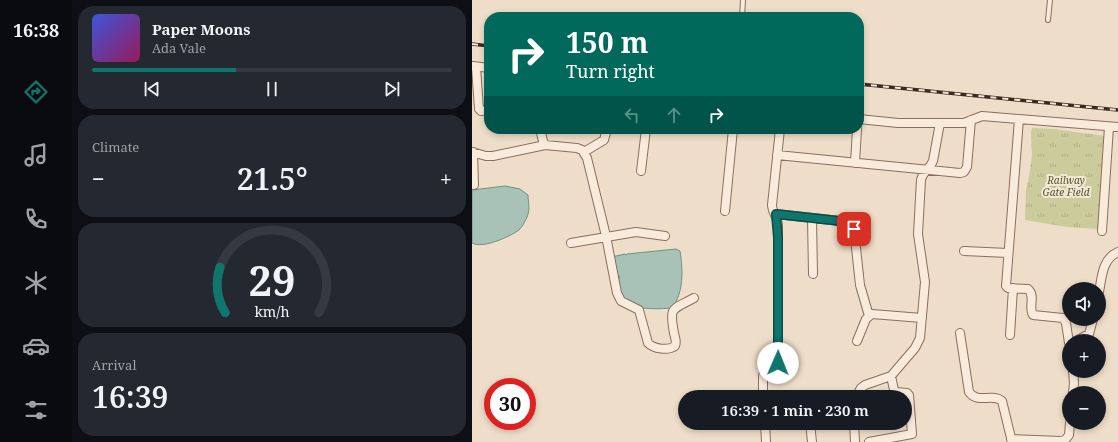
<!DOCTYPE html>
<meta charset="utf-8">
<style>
:root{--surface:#171b24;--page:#242831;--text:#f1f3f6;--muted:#9ea1a6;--line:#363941;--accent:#0f766e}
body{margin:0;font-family:"Noto Serif",serif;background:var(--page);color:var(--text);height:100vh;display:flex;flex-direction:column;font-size:15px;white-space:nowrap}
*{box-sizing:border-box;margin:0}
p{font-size:13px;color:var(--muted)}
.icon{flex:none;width:22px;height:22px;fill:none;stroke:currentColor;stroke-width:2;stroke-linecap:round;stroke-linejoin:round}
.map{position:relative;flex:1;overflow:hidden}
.sheet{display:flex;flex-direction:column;gap:6px;padding:6px;background:#0d0f14;width:400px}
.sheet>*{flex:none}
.banner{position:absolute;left:12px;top:12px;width:380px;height:122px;border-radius:16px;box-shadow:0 2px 6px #0003;background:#00695c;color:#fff;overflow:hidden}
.fabs{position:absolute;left:590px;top:282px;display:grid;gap:8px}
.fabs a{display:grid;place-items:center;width:44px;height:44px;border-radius:50%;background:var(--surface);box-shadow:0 2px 6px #0003;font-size:20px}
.speed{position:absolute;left:12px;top:378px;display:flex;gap:8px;font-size:20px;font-weight:700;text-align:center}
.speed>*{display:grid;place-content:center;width:52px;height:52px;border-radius:50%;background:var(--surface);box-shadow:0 2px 6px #0003;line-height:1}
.speed .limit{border:6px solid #d22;background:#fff;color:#111}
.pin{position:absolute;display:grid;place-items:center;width:34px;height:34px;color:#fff;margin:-17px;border-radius:8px;box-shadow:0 2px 6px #0006}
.me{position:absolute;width:44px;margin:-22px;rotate:1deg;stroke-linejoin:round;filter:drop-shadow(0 0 3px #0008)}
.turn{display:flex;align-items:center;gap:14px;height:84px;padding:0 16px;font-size:18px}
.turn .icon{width:52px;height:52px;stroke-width:2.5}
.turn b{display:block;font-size:28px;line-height:34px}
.lanes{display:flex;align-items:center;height:38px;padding:0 16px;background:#0003;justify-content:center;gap:20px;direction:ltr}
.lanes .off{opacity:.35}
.big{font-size:30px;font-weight:600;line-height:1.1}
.sheet .tile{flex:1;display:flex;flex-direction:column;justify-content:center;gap:6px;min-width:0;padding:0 14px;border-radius:16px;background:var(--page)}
.sheet .dial{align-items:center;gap:0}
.dial svg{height:104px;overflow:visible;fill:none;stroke:var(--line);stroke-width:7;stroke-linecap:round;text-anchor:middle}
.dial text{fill:var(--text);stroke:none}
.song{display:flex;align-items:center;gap:12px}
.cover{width:48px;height:48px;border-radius:6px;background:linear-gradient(135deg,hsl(230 70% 55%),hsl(330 70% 35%))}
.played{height:4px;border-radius:2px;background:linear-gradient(90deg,var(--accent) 40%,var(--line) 40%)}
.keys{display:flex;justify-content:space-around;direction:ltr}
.heat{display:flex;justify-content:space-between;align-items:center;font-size:22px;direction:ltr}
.trip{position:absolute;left:206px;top:390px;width:234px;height:40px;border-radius:20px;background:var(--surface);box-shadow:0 2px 6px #0003;font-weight:600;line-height:40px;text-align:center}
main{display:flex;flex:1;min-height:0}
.menu{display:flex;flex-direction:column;width:72px;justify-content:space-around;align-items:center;background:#090b0e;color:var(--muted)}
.menu .icon{width:28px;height:28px}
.menu .on{color:var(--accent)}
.menu b{font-size:18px;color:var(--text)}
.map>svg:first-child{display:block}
.park{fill:url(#park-tufts)}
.water{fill:#a9c2b7;stroke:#6f9183}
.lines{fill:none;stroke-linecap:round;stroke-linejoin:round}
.service-casing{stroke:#8a6e5d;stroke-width:6}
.minor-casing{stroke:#8a6e5d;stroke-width:10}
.service{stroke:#f9ebdc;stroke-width:4}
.minor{stroke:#f9ebdc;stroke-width:8}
.rail-casing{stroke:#3b2921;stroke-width:3.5}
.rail{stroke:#f5e8d8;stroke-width:2;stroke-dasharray:6;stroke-linecap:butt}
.route-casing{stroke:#0a4d48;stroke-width:10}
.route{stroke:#0f766e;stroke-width:7}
.labels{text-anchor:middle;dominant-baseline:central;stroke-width:4;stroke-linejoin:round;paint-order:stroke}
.park-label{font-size:10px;font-style:italic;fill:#525727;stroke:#f5e8d8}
</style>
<main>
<nav class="menu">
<b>16:38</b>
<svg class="icon on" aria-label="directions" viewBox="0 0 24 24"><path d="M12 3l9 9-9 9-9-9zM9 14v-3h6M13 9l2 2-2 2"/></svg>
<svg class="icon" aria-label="music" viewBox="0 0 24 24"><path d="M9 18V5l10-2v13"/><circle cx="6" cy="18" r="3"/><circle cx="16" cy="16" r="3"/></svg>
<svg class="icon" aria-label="phone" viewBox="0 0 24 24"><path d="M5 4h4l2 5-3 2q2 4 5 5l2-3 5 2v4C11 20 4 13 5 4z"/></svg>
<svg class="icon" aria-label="climate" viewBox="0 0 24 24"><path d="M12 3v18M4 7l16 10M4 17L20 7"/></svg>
<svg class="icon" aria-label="car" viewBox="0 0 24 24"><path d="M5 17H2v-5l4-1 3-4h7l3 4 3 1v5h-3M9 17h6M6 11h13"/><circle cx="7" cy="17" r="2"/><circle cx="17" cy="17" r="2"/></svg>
<svg class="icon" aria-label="filters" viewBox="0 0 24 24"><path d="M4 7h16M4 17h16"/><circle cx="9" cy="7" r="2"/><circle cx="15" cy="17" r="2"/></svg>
</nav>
<section class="sheet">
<div class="tile">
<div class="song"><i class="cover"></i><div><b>Paper Moons</b><p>Ada Vale</p></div></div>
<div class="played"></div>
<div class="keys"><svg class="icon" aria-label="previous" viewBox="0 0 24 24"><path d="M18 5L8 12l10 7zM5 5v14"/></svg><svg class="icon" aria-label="pause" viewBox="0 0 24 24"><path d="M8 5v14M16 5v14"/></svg><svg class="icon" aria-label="next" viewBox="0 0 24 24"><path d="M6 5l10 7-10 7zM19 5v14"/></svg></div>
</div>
<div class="tile"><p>Climate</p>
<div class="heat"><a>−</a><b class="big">21.5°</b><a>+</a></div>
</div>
<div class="tile dial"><svg viewBox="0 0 100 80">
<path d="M14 69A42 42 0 1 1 86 69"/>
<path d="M14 69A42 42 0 0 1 10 34" stroke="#0f766e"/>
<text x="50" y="56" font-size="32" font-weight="700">29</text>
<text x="50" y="72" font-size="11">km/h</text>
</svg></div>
<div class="tile"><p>Arrival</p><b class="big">16:39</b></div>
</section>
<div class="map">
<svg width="646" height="442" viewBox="0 0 646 442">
<defs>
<pattern id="park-tufts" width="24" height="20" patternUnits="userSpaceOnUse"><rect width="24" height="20" fill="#cccb9c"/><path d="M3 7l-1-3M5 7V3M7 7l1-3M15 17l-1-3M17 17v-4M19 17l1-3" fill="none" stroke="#b0ae86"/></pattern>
</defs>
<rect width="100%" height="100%" fill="#eeddc8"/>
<path class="park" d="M 560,128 L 581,129 L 634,136 L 629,224 L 626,229 L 595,227 L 553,220 L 554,190 L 557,177 L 560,155 L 559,133 Z"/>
<path class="water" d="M 33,186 L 48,189 L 56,195 C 56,201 58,209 56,214 C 55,219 50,227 47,230 C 37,237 11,249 0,243 L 0,190 Z
M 204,249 L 208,251 C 211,270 212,292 200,308 C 187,309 158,311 150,297 C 147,292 147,285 146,279 L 148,278 L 147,276 L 146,276 L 140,257 L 153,254 L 154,255 L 155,254 Z"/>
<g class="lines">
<g class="service-casing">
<path id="service" d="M 270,17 L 271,0
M 576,20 L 578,0"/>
</g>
<g class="minor-casing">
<path id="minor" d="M 1,66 L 17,68
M 4,67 L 7,109 L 9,111 L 17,110
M 387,119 L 426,123 L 492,123 L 510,116 L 646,127
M 547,119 L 534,286 L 536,288 L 556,289 C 564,296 556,307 561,315 L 591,318 L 594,323 L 597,343
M 68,129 L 71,141 L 73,145 L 105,148 L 110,150 L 115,158 L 134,236 L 145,293 L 149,301 L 167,310 L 176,343 C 182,349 196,351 203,346 C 205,341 203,338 202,333 C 197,306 200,310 222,298
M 0,152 L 14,156 L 21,156 L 73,145
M 1,152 L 2,185
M 112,152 L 132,140 L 135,129
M 305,155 L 488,173 L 492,172 L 495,167 L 499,120
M 383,163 L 385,129
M 169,171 L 174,129
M 253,211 L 261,129
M 304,214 L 377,222 L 380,224 L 382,229 L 388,285 L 397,316
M 340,218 L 341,274
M 630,231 L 637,127
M 99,243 L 164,232 L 193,236
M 492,251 L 536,253
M 627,292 C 630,277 630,259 646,252
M 488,333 L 497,392 C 505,404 521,393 530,401 L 540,442
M 538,335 L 541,288
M 385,341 L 394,319 L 400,314 L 450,318
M 604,341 L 617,334 L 621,319
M 601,371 L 602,383 L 601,393
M 291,397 L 291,376 C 296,370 303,371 306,363 L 306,225 C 305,217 300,211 300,205 L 308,129
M 384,397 L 389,388 L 393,385 L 419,376 L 443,348 L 448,338 L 453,282 L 446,234 L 449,180 C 451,171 458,169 461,161 L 468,123
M 293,423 L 294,442
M 338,423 L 340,442
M 382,423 L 383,442
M 539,439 L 589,441 L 593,440 L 597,435 L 598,423
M 397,442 L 440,434 L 437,395 L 435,393 L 424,392 L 422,390 L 419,376"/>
</g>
<use href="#service" class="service"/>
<use href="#minor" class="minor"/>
<g class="rail-casing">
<path id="rail" d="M 0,44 L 17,46
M 387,84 L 646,110"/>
</g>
<use href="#rail" class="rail"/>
</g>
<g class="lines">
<g class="route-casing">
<path id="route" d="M 306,363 L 306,238 L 304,214 L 377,222 L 380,224 L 382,229"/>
</g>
<use href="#route" class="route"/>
</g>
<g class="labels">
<g class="park-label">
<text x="594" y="180">Railway<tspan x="594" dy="12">Gate Field</tspan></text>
</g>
</g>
</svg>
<div class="fabs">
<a><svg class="icon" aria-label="sound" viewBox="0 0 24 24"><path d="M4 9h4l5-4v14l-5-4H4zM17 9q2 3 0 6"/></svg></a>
<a>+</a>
<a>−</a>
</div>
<div class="speed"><div class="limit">30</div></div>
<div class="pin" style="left:382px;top:229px;background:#d93025"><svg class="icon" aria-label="arrive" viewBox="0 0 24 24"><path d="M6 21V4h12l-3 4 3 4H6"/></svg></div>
<svg class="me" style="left:306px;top:363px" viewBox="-20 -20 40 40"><circle r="19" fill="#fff"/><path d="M0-13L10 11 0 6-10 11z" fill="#0f766e"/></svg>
<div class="trip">16:39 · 1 min · 230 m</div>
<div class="banner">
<div class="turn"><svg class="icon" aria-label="right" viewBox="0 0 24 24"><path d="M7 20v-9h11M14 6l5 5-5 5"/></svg><div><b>150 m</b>Turn right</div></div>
<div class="lanes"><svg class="icon off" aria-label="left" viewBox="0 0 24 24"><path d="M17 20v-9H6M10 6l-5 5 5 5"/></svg><svg class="icon off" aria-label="ahead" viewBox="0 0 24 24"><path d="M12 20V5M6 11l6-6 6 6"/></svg><svg class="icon" aria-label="right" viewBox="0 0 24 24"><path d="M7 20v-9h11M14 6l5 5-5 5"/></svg></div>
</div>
</div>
</main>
